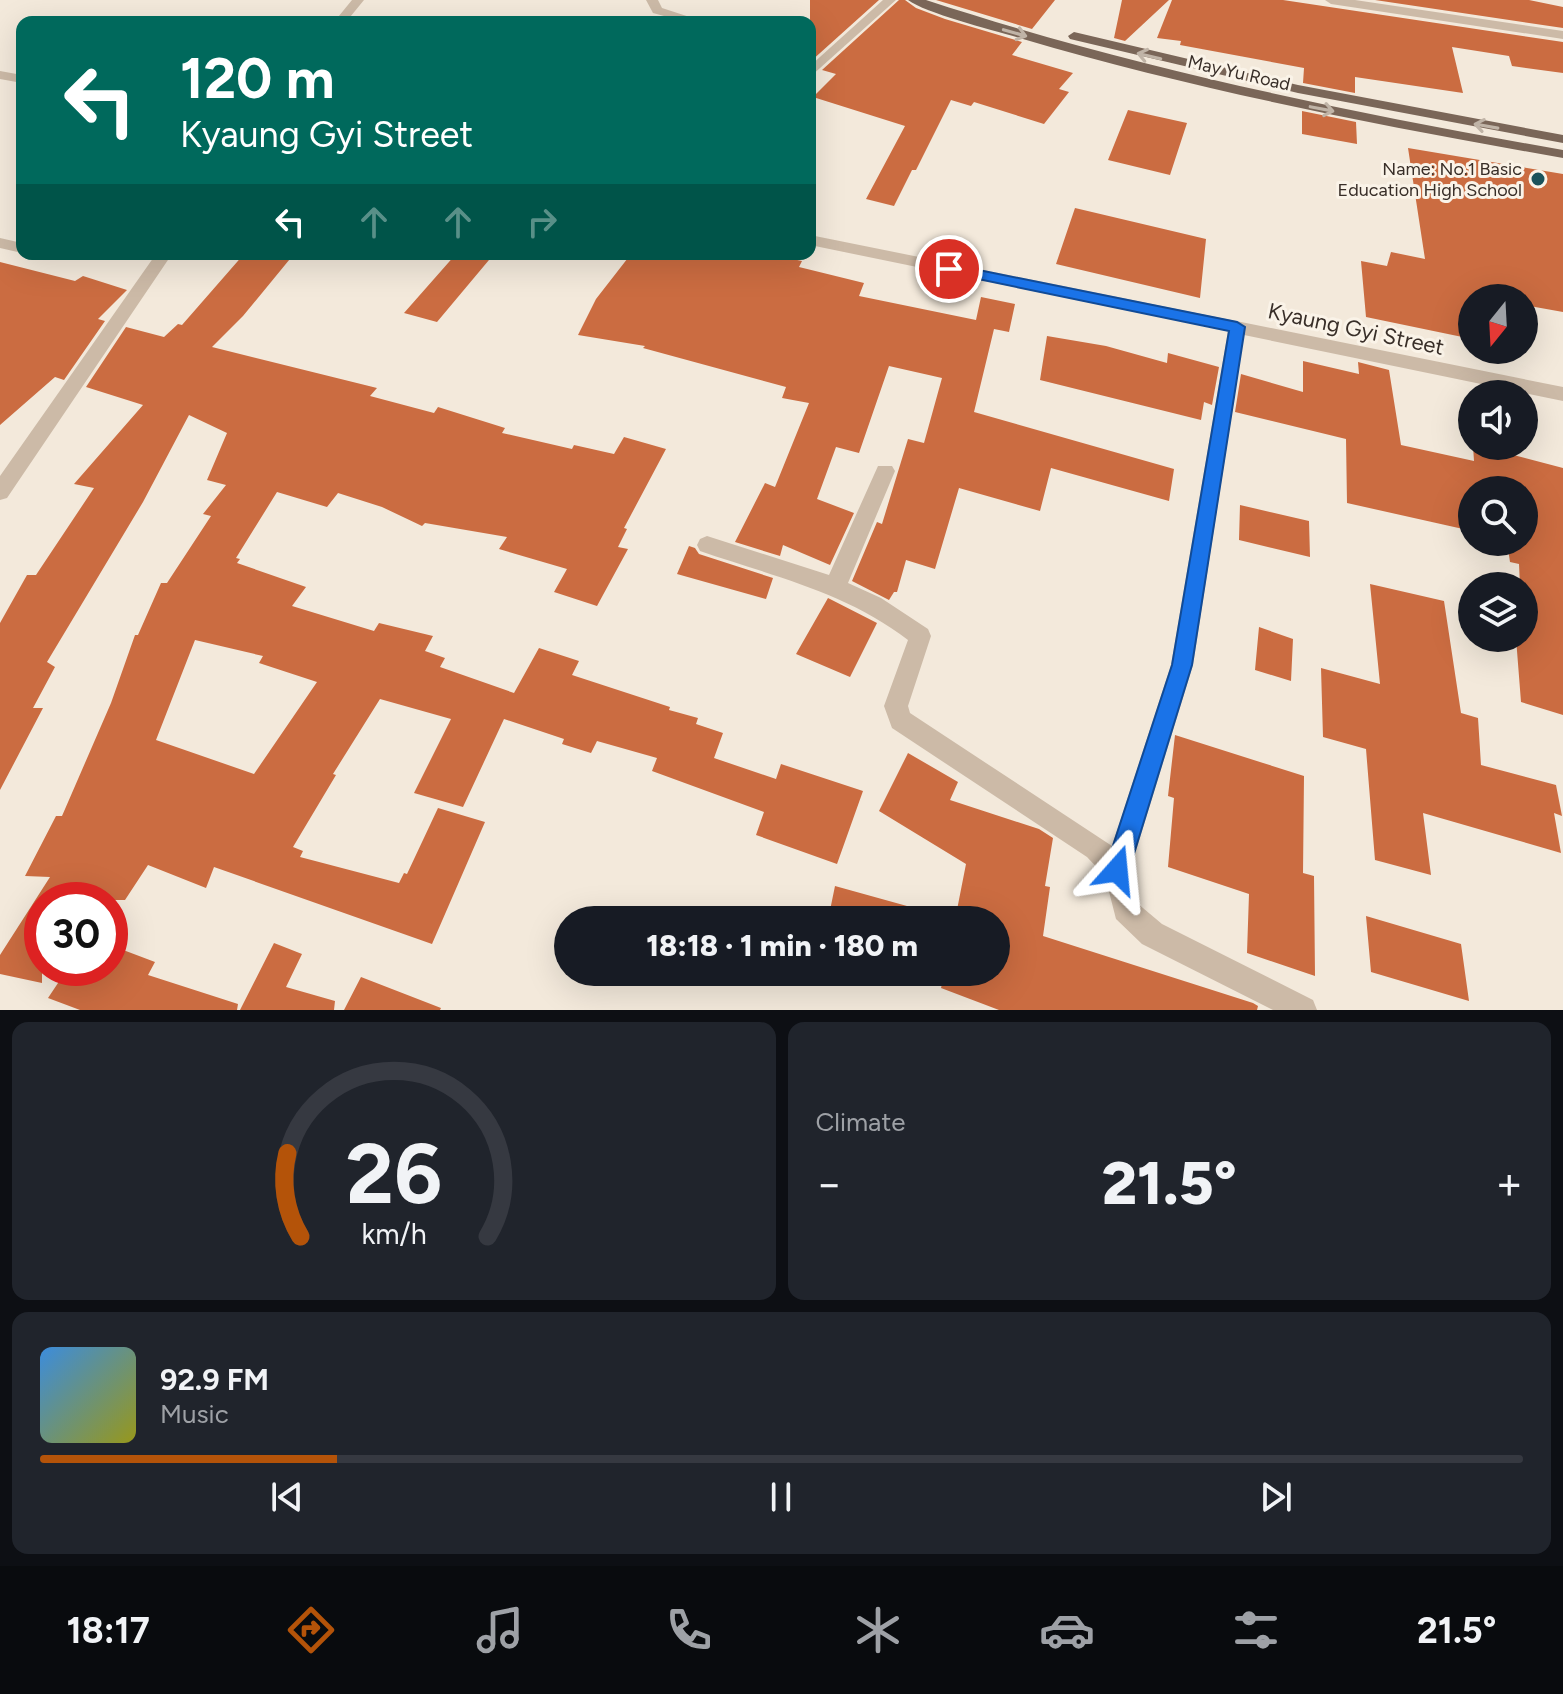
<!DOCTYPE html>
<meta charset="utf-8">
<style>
:root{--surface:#171b24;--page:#20242c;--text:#f1f3f6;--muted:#9ea1a6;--line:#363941;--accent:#b45309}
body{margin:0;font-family:Figtree,sans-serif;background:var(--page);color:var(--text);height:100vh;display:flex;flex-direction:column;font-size:30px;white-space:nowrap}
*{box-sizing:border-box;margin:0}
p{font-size:26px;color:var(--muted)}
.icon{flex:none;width:44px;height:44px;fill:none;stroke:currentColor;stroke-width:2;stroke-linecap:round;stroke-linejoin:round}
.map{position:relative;height:1010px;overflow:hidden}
.drawer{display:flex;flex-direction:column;gap:12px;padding:12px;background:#0d0f14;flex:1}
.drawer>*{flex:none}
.banner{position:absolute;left:16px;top:16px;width:800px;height:244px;border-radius:16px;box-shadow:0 8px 32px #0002;background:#00695c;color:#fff;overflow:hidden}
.needle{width:52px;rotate:198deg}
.controls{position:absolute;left:1458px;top:284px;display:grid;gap:16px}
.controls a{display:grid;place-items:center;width:80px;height:80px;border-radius:50%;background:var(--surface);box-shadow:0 8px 32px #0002;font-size:40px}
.speed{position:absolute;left:24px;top:882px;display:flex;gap:16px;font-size:40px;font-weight:700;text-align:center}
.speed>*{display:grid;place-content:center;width:104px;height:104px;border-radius:50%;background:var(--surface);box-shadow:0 8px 32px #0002;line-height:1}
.speed .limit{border:12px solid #d22;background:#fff;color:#111}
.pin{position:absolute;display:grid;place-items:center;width:68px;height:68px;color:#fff;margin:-34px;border:4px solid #fff;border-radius:50%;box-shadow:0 2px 8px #0007}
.me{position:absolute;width:88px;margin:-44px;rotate:18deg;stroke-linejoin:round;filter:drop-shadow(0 0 6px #0008)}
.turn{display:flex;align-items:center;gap:28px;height:168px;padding:0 32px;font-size:36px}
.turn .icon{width:104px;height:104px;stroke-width:2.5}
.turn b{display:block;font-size:56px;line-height:68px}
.lanes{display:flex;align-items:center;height:76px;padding:0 32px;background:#0003;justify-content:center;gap:40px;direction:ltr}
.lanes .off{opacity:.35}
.big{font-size:60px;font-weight:800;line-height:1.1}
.drawer .card{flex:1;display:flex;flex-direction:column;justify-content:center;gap:12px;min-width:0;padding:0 28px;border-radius:16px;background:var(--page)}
.drawer .dial{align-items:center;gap:0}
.dial svg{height:208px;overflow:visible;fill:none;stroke:var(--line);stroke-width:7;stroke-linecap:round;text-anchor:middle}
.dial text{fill:var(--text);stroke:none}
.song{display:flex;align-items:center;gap:24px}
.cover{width:96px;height:96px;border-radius:12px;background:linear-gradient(135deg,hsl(210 70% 55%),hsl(60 70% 35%))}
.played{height:8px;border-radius:4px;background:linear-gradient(90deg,var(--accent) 20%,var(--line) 20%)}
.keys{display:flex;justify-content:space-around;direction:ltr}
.heat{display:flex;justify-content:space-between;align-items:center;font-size:44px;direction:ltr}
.drawer .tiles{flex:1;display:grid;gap:12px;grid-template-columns:1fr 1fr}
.card:last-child{grid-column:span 2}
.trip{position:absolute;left:554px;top:906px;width:456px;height:80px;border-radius:40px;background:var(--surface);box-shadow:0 8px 32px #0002;font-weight:800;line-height:80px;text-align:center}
.dock{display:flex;height:128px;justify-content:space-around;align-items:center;background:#090b0e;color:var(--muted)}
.dock .icon{width:56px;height:56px}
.dock .current{color:var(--accent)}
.dock b{font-size:36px;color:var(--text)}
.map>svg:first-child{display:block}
.building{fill:#cb6c41;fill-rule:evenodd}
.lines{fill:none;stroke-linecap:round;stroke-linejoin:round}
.minor{fill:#ccbaa7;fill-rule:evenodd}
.primary{fill:#7a6658;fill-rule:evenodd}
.oneway{stroke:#c0b4a7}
.route{fill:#1a73e8;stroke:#114b97;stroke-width:2}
.poi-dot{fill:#1b525b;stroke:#faf3e8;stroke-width:3}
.labels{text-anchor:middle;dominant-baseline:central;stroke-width:6;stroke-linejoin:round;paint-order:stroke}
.far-street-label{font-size:18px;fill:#382e28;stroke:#faf3e8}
.far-poi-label{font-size:18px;fill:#382e28;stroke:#faf3e8;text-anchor:end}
.street-label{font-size:22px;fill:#382e28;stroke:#faf3e8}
</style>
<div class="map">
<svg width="1563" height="1010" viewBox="0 0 1563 1010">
<rect width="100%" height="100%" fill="#f3e9db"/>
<path class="building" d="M 810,0 L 879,0 L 810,62 Z
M 899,0 L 905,0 L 916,8 L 945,19 L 1022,42 L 1012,55 L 1073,73 L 1059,89 L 1069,92 L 1044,124 L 974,102 L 971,106 L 951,100 L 916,170 L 912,170 L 894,206 L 866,199 L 905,126 L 813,97 L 836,74 L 822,70 Z
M 936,0 L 1055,0 L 1032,29 Z
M 1122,0 L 1169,0 L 1125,41 L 1114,38 Z
M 1172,0 L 1283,0 L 1563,42 L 1563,73 L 1512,66 L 1509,56 L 1452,47 L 1463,93 L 1355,77 L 1355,93 L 1303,83 L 1304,68 L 1180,45 L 1181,41 L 1157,38 Z
M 1375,0 L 1529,0 L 1563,7 L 1563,28 Z
M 1128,110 L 1187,123 L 1170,175 L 1108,160 Z
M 1302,111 L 1356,122 L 1357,144 L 1302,134 Z
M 1408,148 L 1563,174 L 1563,312 L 1524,305 L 1524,298 L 1472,298 L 1472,339 L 1366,317 L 1361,261 L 1387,266 L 1391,252 L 1425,259 Z
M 1075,208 L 1206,239 L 1200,298 L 1056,264 Z
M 244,254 L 294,254 L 243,316 L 212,347 L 377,388 L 370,396 L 434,413 L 438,407 L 505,428 L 502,433 L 572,449 L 574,445 L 614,454 L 624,437 L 666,449 L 624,528 L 627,529 L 618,547 L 628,549 L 597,606 L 554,592 L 567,569 L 499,549 L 507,537 L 425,523 L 422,526 L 382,507 L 338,493 L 327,507 L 277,492 L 236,558 L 240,559 L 237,563 L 306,587 L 292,606 L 374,631 L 379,623 L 433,636 L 425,651 L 445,658 L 440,667 L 514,693 L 539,648 L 579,661 L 572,675 L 670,707 L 669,710 L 698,718 L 696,724 L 723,733 L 714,758 L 776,779 L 781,764 L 863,791 L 837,864 L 756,835 L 764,812 L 652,771 L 657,758 L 597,741 L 591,753 L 562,744 L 564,739 L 504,719 L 463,807 L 414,793 L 451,719 L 380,699 L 333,774 L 336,775 L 293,847 L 303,851 L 300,857 L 399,883 L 404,873 L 407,874 L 438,808 L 485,822 L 432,944 L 214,867 L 206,888 L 148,865 L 125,900 L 42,900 L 42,983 L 0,974 L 0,955 L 50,877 L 25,876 L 56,816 L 62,816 L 111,703 L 135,635 L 138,635 L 161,583 L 167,583 L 211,516 L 203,514 L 226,485 L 207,480 L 227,433 L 189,415 L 143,502 L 47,662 L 55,667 L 33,708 L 43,708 L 0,790 L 0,623 L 27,575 L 36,575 L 94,488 L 74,484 L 143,405 L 86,387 L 126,327 L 164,337 L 178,324 L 182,325 ZM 195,640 L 263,656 L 259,663 L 317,682 L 254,774 L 156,740 Z
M 456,254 L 494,254 L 437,322 L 404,313 Z
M 631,254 L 769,254 L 802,261 L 799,267 L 864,283 L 859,296 L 976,320 L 981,297 L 1015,304 L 1009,332 L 994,329 L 974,412 L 1174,469 L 1169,501 L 1051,468 L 1040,511 L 959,488 L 935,569 L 906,560 L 897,592 L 894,592 L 889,600 L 852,581 L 877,522 L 882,524 L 908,439 L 924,443 L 942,378 L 889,366 L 859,453 L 836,447 L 817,499 L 854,513 L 830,565 L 783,545 L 780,556 L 735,542 L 765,483 L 775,487 L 809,403 L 782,398 L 786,387 L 643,348 L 645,346 L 578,335 L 596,299 Z
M 0,262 L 75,281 L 83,276 L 127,290 L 98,319 L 105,321 L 64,380 L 55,377 L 0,425 Z
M 1047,336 L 1106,346 L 1167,363 L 1168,353 L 1219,367 L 1212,405 L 1204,402 L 1201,420 L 1040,380 Z
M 1303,361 L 1359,374 L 1358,362 L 1389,370 L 1401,445 L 1474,461 L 1473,446 L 1479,446 L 1563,468 L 1563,715 L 1521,702 L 1516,638 L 1524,638 L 1524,586 L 1520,586 L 1519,564 L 1510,562 L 1507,542 L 1524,542 L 1524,490 L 1472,490 L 1472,531 L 1347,503 L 1346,439 L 1235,412 L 1241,374 L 1303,392 Z
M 1240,505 L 1309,521 L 1310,557 L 1239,540 Z
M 689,546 L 695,548 L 699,554 L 773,578 L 766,599 L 677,574 Z
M 1370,584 L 1444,601 L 1461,713 L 1478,718 L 1481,765 L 1556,785 L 1562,816 L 1554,813 L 1561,853 L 1423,813 L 1431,875 L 1375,860 L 1366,749 L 1323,737 L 1321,668 L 1380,684 Z
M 828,598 L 877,623 L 850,677 L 796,654 Z
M 1259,627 L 1293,639 L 1291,681 L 1255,670 Z
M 1175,735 L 1304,776 L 1303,873 L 1314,876 L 1315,976 L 1247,953 L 1249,894 L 1168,867 L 1174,798 L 1168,796 Z
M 908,753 L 958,782 L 950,800 L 1039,829 L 1053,838 L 1045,886 L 1050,887 L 1043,936 L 1253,1003 L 1258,1006 L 1257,1010 L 999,1010 L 941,988 L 945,972 L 996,972 L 996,920 L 955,920 L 966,864 L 879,811 Z
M 835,886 L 925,911 L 923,920 L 828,920 Z
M 1366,916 L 1461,944 L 1469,1001 L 1371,972 Z
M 274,943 L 302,954 L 286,987 L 335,1001 L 334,1010 L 240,1010 Z
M 110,945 L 155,962 L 148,975 L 238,1004 L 237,1010 L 80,1010 L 48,998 L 68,968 L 110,968 Z
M 361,977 L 441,1008 L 440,1010 L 344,1010 Z"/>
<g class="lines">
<path class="minor" d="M 352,0 L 364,0 L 346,22 L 334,22 Z
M 646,0 L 658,0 L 662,8 L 705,22 L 686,22 L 653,13 Z
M 883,0 L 896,0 L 810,77 L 810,66 Z
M 1325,0 L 1355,0 L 1563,31 L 1563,39 L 1331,4 Z
M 0,71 L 22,75 L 22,83 L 0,79 Z
M 810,235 L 1563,387 L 1563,401 L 1244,335 L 1193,665 L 1130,870 L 1137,903 L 1162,924 L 1313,1000 L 1317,1010 L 1273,1010 L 1142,944 L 1116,919 L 1105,876 L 1087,857 L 892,728 L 884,706 L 908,640 C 846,592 772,576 700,551 L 697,545 L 700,539 L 707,536 L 829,575 L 878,466 L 892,466 L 895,471 L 848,583 L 881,598 L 928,629 L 931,636 L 908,706 L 910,713 L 1112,846 L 1171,665 L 1228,331 L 810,245 Z
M 0,238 L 22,243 L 22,253 L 0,248 Z
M 156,254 L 172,254 L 7,498 L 0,500 L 0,476 Z"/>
<path class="primary" d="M 908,0 L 926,0 C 1134,68 1347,112 1563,150 L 1563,158 C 1381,126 1200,91 1023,39 C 997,31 927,14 908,0 Z
M 1074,32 L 1298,85 L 1563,135 L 1563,143 L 1298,93 L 1070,39 L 1068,36 Z"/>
</g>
<defs><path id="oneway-shaft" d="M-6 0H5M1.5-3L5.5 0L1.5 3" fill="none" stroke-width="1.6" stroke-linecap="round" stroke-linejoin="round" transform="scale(2)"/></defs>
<g class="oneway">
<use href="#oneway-shaft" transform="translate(1015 33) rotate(16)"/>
<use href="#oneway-shaft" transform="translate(1149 56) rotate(-167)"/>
<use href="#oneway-shaft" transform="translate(1322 109) rotate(11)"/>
<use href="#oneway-shaft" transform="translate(1486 126) rotate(-170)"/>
</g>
<path class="route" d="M 949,264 L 1237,322 L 1245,327 L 1192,665 L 1129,870 L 1126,879 L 1117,882 L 1109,879 L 1105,870 L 1172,665 L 1229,331 L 944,272 L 944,265 Z"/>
<circle class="poi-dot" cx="1538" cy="179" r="8"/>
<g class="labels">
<g class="far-street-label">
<text transform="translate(1239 73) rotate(13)">May Yu Road</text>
</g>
<g class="far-poi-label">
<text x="1522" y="169">Name: No.1 Basic<tspan x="1522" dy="21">Education High School</tspan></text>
</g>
<g class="street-label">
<text transform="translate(1356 329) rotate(12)">Kyaung Gyi Street</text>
</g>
</g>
</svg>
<div class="controls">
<a><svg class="needle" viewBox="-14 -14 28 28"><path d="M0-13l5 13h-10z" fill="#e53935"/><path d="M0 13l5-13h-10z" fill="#9ea1a6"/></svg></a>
<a><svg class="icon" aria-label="sound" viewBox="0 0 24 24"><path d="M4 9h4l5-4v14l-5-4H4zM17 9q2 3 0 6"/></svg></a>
<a><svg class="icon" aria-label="search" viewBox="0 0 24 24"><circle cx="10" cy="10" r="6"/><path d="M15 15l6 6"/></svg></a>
<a><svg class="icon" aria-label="layers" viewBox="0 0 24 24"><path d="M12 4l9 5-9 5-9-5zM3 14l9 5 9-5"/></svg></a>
</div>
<div class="speed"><div class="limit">30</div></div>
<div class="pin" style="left:949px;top:269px;background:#d93025"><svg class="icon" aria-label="arrive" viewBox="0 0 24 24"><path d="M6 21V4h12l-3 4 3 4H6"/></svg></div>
<svg class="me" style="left:1117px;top:870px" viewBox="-20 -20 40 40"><path d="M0-17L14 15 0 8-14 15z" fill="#1a73e8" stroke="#fff" stroke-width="4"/></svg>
<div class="trip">18:18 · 1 min · 180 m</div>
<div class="banner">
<div class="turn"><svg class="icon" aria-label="left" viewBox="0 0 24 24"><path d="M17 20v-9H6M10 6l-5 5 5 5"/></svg><div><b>120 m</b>Kyaung Gyi Street</div></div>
<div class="lanes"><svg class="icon" aria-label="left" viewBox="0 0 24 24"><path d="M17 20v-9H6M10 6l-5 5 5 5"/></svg><svg class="icon off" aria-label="ahead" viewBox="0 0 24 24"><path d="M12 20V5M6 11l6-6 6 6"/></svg><svg class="icon off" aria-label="ahead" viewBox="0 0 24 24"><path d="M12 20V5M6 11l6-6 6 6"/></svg><svg class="icon off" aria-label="right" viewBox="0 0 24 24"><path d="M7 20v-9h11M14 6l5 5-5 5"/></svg></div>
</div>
</div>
<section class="drawer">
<div class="tiles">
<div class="card dial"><svg viewBox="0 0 100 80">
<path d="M14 69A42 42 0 1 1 86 69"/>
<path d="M14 69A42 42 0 0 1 9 37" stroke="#b45309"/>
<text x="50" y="56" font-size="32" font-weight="700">26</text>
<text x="50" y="72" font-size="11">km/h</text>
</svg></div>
<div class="card"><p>Climate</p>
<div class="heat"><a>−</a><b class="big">21.5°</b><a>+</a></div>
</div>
<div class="card">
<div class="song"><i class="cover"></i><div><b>92.9 FM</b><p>Music</p></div></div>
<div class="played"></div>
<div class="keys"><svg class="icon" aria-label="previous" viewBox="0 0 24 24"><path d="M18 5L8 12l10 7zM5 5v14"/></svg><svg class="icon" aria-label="pause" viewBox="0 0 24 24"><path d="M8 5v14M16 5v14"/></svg><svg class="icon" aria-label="next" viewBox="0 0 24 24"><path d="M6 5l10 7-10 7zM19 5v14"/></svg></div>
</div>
</div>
</section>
<nav class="dock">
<b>18:17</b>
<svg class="icon current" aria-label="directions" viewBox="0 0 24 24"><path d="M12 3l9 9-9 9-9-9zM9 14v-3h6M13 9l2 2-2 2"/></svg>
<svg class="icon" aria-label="music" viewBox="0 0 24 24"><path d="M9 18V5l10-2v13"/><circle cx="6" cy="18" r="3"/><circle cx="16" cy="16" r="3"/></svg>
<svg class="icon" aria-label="phone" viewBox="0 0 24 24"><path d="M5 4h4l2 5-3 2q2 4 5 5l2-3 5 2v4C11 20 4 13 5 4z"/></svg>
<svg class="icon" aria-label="climate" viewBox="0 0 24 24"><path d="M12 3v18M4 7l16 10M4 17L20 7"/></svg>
<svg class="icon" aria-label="car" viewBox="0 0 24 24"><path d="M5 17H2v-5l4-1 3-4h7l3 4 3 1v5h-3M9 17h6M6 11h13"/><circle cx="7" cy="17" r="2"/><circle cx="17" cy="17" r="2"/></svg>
<svg class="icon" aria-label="filters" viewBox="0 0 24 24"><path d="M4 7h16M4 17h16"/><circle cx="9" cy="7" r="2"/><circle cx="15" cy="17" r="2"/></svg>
<b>21.5°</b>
</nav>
